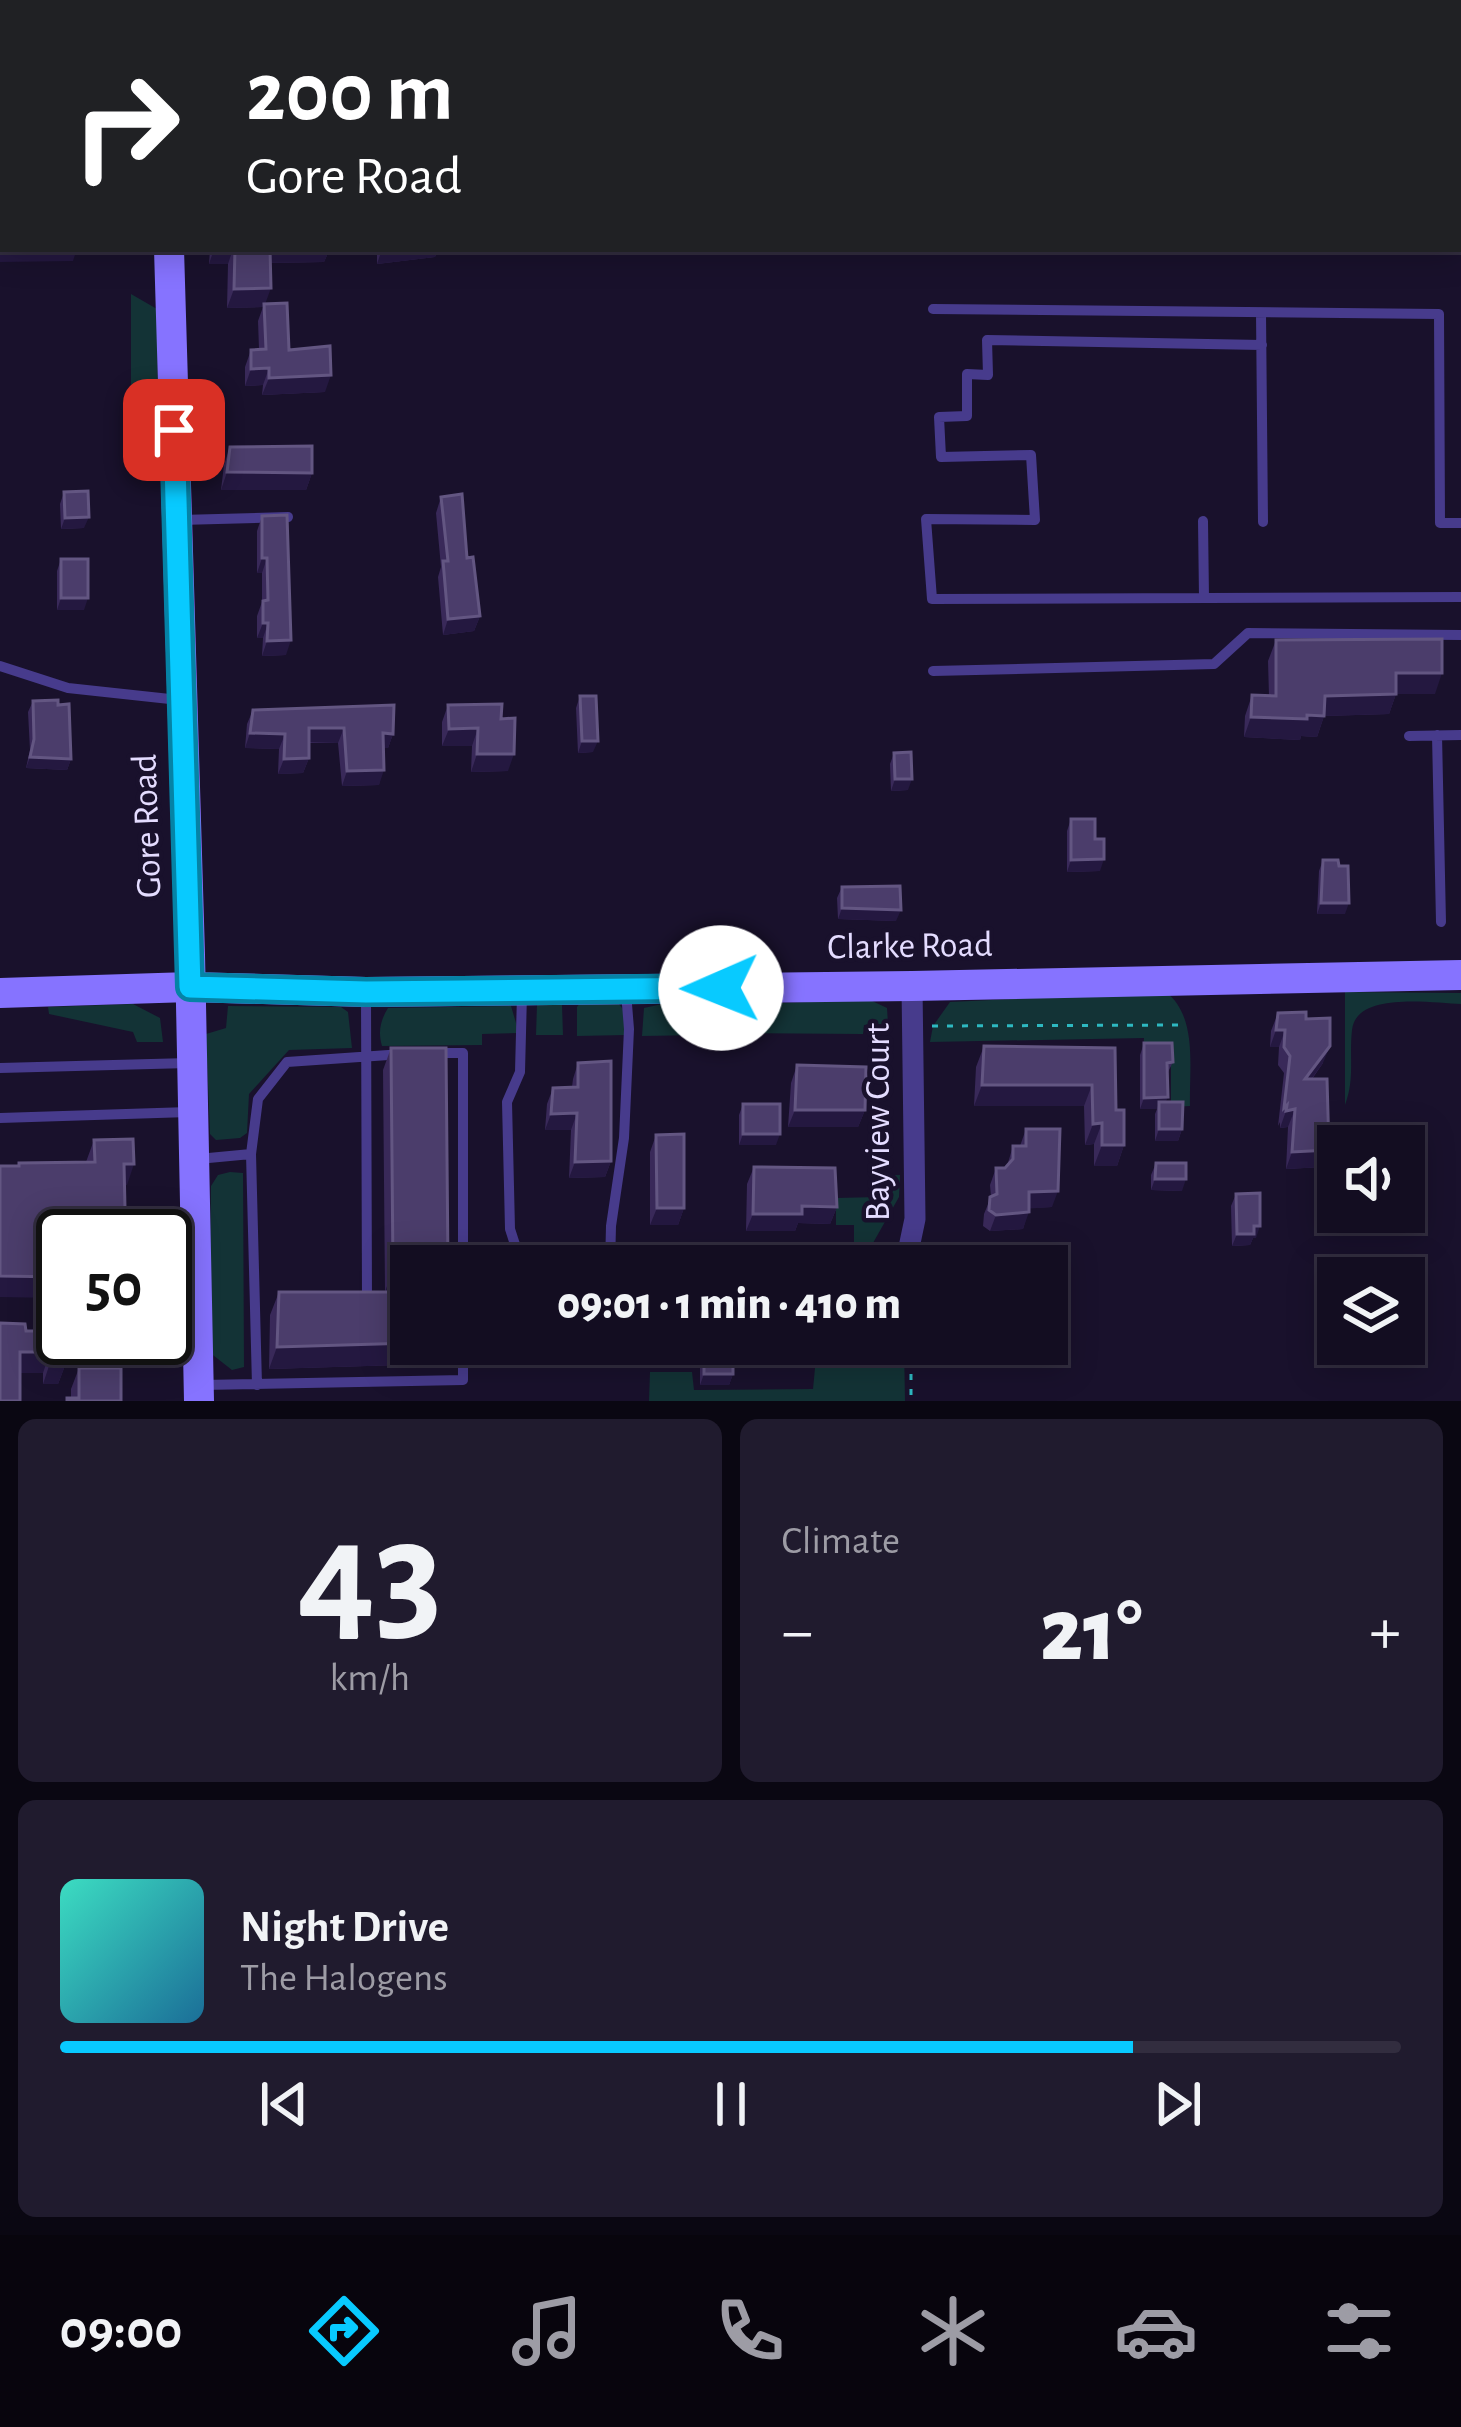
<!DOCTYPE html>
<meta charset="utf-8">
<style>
:root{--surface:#130d21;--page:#201b2e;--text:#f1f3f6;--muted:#9d9ca5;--line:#322d3f;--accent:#08caff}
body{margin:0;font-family:"Alegreya Sans",sans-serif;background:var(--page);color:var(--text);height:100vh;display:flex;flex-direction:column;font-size:45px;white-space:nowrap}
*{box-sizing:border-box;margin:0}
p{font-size:39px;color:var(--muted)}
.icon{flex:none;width:66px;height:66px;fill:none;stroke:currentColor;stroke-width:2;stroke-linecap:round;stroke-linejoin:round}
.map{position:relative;height:1401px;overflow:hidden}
.drawer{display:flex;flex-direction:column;gap:18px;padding:18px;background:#0a0712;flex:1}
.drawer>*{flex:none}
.banner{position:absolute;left:0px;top:0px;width:1461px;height:252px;box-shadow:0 6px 30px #0003,0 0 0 3px var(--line);background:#202124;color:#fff;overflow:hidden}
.fabs{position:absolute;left:1317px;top:1125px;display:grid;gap:24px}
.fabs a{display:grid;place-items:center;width:108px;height:108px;border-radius:0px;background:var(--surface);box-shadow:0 6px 30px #0003,0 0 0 3px var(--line);font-size:60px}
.speed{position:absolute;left:36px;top:1209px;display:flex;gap:24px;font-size:60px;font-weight:700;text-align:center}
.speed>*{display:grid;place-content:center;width:156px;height:156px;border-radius:50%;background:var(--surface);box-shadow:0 6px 30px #0003,0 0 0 3px var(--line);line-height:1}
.speed .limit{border:6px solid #111;border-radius:18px;background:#fff;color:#111}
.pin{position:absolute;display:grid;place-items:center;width:102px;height:102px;color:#fff;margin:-51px;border-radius:24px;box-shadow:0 6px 18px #0006}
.me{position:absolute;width:132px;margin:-66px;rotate:269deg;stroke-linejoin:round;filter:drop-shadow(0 0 9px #0008)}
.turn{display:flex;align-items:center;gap:42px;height:252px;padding:0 48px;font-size:54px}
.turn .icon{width:156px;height:156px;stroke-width:2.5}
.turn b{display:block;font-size:84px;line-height:102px}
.big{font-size:90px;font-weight:800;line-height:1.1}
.drawer .card{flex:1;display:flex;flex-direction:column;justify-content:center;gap:18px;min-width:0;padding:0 42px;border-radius:18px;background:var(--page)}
.drawer .dial{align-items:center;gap:0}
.dial b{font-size:156px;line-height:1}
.song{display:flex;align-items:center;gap:36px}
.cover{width:144px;height:144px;border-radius:18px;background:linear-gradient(135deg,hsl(170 70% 55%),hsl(200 70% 35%))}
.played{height:12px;border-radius:6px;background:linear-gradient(90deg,var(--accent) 80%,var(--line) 80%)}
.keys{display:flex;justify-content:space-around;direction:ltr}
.heat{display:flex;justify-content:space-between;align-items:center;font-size:66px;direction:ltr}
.drawer .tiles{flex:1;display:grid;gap:18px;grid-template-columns:1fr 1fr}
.card:last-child{grid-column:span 2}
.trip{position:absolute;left:390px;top:1245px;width:678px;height:120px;border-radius:0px;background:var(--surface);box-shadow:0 6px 30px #0003,0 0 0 3px var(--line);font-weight:800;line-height:120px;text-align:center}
.menu{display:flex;height:192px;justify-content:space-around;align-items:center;background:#08050d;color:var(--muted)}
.menu .icon{width:84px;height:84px}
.menu .active{color:var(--accent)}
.menu b{font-size:54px;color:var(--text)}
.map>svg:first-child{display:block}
.green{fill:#133336}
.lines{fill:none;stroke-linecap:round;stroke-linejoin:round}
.path{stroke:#2eb9c1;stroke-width:3;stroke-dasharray:6 9;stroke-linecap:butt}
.service{stroke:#473b8c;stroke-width:10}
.minor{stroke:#473b8c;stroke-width:21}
.secondary{stroke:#8673ff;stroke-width:30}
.wall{fill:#392959}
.shaded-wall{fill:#241840}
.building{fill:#4b3d6b;stroke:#635682;stroke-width:3}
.route-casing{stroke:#0583a6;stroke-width:30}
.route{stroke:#08caff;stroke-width:21}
.labels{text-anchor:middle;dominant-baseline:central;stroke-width:9;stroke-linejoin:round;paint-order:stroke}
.street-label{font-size:36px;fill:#e4dcff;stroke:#19112c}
</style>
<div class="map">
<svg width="1461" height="1401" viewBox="0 0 1461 1401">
<rect width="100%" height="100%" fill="#19112c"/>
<path class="green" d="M 131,294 L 157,309 L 158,422 L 131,424 Z
M 1166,992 C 1198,1017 1189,1068 1190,1106 L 1171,1107 L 1171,1051 L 1143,1051 L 1144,1038 L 930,1042 L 933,1026 L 950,1002 Z
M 1345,992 L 1461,993 L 1461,1004 C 1432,1003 1356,991 1352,1030 C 1349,1057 1355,1078 1345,1105 Z
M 870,1000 L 887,1008 L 888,1024 L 864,1025 L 863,1034 L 715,1033 L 720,1005 Z
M 558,1002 L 562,1005 L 563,1035 L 536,1035 L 537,1005 Z
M 580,1003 L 619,1004 L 625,1012 L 626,1035 L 577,1036 L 577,1007 Z
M 133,1004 L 160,1018 L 163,1042 L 137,1042 L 133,1032 L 49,1014 L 48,1007 Z
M 662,1004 C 685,1006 697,1011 703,1035 L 642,1036 L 644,1008 Z
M 228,1006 L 341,1007 L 348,1012 L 352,1048 L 289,1050 L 249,1094 L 247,1133 L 240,1138 L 216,1140 L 210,1134 L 206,1034 L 226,1028 Z
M 511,1006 L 519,1033 L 482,1034 L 482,1045 L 382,1046 C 378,1032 380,1021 388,1008 Z
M 230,1172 L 243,1173 L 244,1367 L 232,1370 L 209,1352 L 211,1186 L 218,1175 Z
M 900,1175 L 899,1197 L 873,1243 L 854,1243 L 854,1225 L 836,1225 L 836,1198 L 879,1197 L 878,1176 Z
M 860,1344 L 904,1344 L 905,1401 L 649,1401 L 650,1372 L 692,1372 L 694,1390 L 813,1389 L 815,1368 L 860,1365 Z"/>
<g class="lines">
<path class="path" d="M 932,1026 L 1184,1025
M 911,1344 L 911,1401"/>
<path class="service" d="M 933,309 L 1439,314 L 1440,523 L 1461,523
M 1261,313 L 1263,522
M 1262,345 L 987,340 L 988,375 L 967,374 L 967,416 L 939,417 L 941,457 L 1031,455 L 1035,520 L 926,519 L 932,599 L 1461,597
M 180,520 L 288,517
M 1203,521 L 1204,598
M 0,666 L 68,688 L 179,700
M 933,671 L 1214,664 L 1248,633 L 1461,635
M 1437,735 L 1441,922
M 1409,736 L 1461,735
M 366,995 L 367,1301
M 433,1053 L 463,1053 L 463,1266
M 0,1068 L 189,1063
M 0,1118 L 189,1112
M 198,1159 L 251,1154
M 522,1266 L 510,1229 L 507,1102 L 520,1072 L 522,994
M 610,1266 L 611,1226 L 624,1138 L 629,1029 L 626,992
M 614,1344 L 614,1347
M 202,1385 L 463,1380 L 463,1344
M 257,1385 L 251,1154 L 258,1099 L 287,1062 L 403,1054"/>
<path class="minor" d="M 907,1257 L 915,1219 L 912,986"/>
<path class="secondary" d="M 161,0 L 161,3
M 169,249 L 190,955 L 199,1401
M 0,993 L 190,987 L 366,992 L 912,986 L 1461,975"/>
</g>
<path class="wall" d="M 210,249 L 438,249 L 435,257 L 377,264 L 377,251 L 328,253 L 324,262 L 271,263 L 265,304 L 289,350 L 325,392 L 262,395 L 263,385 L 245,386 L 245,367 L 251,350 L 259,349 L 258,321 L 263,307 L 227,308 L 228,264 L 209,264 Z
M 230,447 L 312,473 L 306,490 L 221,490 L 224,465 Z
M 64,492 L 84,528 L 61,529 L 60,504 Z
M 441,497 L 467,558 L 480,616 L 474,631 L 443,635 L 438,577 L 441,567 L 436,513 Z
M 262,516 L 286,655 L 262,656 L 263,638 L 257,638 L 257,616 L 262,602 L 262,573 L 257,573 L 257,531 Z
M 61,559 L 84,610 L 57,610 L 57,571 Z
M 1276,640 L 1435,694 L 1396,694 L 1389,714 L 1324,716 L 1317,737 L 1301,736 L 1300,740 L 1244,737 L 1245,716 L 1252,695 L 1269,696 L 1268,661 Z
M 580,696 L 593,752 L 578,753 L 576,708 Z
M 33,701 L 71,759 L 67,770 L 26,768 L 30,750 L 28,712 Z
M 448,705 L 501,719 L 508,771 L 471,772 L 472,746 L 442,746 L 442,722 Z
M 253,710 L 393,734 L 388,748 L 384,748 L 379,785 L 342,786 L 338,743 L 309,743 L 309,758 L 303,773 L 278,774 L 279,749 L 245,748 L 247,724 Z
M 894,753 L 908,790 L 891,791 L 890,764 Z
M 1071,819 L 1095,839 L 1100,871 L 1067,872 L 1067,831 Z
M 1323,860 L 1345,914 L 1317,914 L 1319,871 Z
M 842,887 L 896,921 L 838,919 L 837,898 Z
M 1278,1013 L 1306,1019 L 1323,1063 L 1312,1079 L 1323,1167 L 1286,1169 L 1288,1127 L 1280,1128 L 1280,1122 L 1278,1126 L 1284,1073 L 1278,1065 L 1279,1047 L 1270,1047 L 1271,1031 Z
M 1144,1043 L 1173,1062 L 1167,1074 L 1166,1102 L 1182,1129 L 1178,1141 L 1155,1141 L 1155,1114 L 1157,1109 L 1140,1109 L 1140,1055 Z
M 984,1046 L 1115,1048 L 1116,1110 L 1124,1145 L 1117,1166 L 1094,1166 L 1094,1144 L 1085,1145 L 1084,1106 L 974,1106 L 976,1067 Z
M 391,1048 L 411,1266 L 411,1344 L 440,1344 L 433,1364 L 269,1369 L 270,1315 L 279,1292 L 385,1292 L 383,1070 Z
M 578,1063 L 611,1161 L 605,1177 L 569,1178 L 571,1130 L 545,1130 L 547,1104 L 553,1088 L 572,1087 L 573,1079 Z
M 797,1065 L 865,1110 L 858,1127 L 788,1127 L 791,1083 Z
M 743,1104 L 776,1145 L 739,1145 L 739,1115 Z
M 1026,1129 L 1052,1207 L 1029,1208 L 1023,1229 L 990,1231 L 983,1226 L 984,1214 L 991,1197 L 990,1185 L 996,1168 L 1005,1168 L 1007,1166 L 1013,1146 L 1020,1146 Z
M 656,1135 L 684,1208 L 678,1225 L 650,1225 L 650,1152 Z
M 94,1140 L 127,1185 L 125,1185 L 125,1208 L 117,1229 L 105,1230 L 59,1283 L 54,1298 L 18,1166 L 19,1163 L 86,1162 Z
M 1156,1163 L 1182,1191 L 1151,1190 L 1151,1175 Z
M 754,1167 L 837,1207 L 830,1224 L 798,1223 L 795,1231 L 746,1231 L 747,1184 Z
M 1236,1194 L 1256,1238 L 1253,1238 L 1250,1245 L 1232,1246 L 1231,1206 Z
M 26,1331 L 66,1363 L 58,1384 L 43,1384 L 43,1373 L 20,1373 L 0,1401 Z
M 704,1352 L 733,1374 L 729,1385 L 700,1385 L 700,1363 Z
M 79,1368 L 121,1401 L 66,1401 L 67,1398 L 71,1398 L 71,1389 Z"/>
<path class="shaded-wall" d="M 0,240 L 3,240 L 3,249 L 77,249 L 73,261 L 0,262 Z
M 214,249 L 233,249 L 228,264 L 209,264 Z
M 268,249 L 377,249 L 377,251 L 328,253 L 324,262 L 263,263 Z
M 382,249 L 438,249 L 435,257 L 377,264 Z
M 271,288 L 264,307 L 227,308 L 234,289 Z
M 269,368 L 263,385 L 245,386 L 251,369 Z
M 331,375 L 325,392 L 262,395 L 269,378 Z
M 227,472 L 312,473 L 306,490 L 221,490 Z
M 89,517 L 84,528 L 61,529 L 65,518 Z
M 262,558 L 267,558 L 262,573 L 257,573 Z
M 61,598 L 88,598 L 84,610 L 57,610 Z
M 480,616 L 474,631 L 443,635 L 448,619 Z
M 263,623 L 268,623 L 263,638 L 257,638 Z
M 291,640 L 286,655 L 262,656 L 267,641 Z
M 1396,673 L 1442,673 L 1435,694 L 1388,694 Z
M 1396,694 L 1389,714 L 1324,716 L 1317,737 L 1301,736 L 1300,740 L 1244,737 L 1251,717 L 1325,696 Z
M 309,728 L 344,728 L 338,743 L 303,742 Z
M 478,728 L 472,746 L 442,746 L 449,729 Z
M 250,733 L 285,734 L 279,749 L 245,748 Z
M 383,733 L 393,734 L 388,748 L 378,748 Z
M 582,741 L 598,741 L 593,752 L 578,753 Z
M 477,754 L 514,754 L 508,771 L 471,772 Z
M 30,757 L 71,759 L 67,770 L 26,768 Z
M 309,758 L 303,773 L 278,774 L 284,759 Z
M 384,770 L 379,785 L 342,786 L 347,771 Z
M 895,779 L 912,779 L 908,790 L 891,791 Z
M 1104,859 L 1100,871 L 1067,872 L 1071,860 Z
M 1321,903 L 1349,903 L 1345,914 L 1317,914 Z
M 842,908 L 901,910 L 896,921 L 838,919 Z
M 1276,1030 L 1285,1030 L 1279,1047 L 1270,1047 Z
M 1330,1046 L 1323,1063 L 1299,1096 L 1305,1079 Z
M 982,1085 L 1092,1085 L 1084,1106 L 974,1106 Z
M 1168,1097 L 1163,1108 L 1159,1102 L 1157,1109 L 1140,1109 L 1144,1098 Z
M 1295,1109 L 1288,1127 L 1280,1128 L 1286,1111 Z
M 795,1110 L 865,1110 L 858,1127 L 788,1127 Z
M 577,1113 L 571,1130 L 545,1130 L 551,1114 Z
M 1102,1123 L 1094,1144 L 1085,1145 L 1093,1124 Z
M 1159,1129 L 1182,1129 L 1178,1141 L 1155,1141 Z
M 743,1134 L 780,1134 L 776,1145 L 739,1145 Z
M 1102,1145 L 1124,1145 L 1117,1166 L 1094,1166 Z
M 1329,1150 L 1323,1167 L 1286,1169 L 1292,1152 Z
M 611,1161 L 605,1177 L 569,1178 L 575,1162 Z
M 124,1164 L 134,1164 L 127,1185 L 117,1186 Z
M 1155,1179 L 1186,1179 L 1182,1191 L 1151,1190 Z
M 1058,1191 L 1052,1207 L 1023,1209 L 1029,1192 Z
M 802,1206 L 837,1207 L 830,1224 L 798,1223 L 795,1231 L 746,1231 L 753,1214 Z
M 125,1208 L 117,1229 L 98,1231 L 105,1209 Z
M 657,1208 L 684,1208 L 678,1225 L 650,1225 Z
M 1029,1212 L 1023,1229 L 990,1231 L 996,1215 Z
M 1254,1226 L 1260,1226 L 1256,1238 L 1253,1238 L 1250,1245 L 1232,1246 L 1237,1234 Z
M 63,1262 L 63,1283 L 59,1283 L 54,1298 L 0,1297 L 0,1276 Z
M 393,1269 L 411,1269 L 411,1292 L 385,1292 Z
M 411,1343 L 440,1344 L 433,1364 L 269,1369 L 277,1347 Z
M 20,1352 L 50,1352 L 43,1373 L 13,1373 Z
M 50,1363 L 66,1363 L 58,1384 L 43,1384 Z
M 704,1374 L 733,1374 L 729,1385 L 700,1385 Z"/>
<path class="building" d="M 291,0 L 316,0 L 316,3 L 291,3 Z
M 383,0 L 435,0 L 435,3 L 383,3 Z
M 0,72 L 3,72 L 3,240 L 0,240 Z
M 235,249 L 270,249 L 271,288 L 234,289 Z
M 287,303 L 289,350 L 330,346 L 331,375 L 269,378 L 269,368 L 251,369 L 251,350 L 266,349 L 264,304 Z
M 312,446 L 312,473 L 227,472 L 230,447 Z
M 88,491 L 89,517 L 65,518 L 64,492 Z
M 462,494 L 467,558 L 473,557 L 480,616 L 448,619 L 443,561 L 448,561 L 441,497 Z
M 287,515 L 291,640 L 267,641 L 268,623 L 263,623 L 263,601 L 268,600 L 267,558 L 262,558 L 262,516 Z
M 61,559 L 88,559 L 88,598 L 61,598 Z
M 1442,639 L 1442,673 L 1396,673 L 1396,694 L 1325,696 L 1324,716 L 1307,715 L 1307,719 L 1251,717 L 1252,695 L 1276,696 L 1276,640 Z
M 580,696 L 596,696 L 598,741 L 582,741 Z
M 58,700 L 58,705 L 69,704 L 71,759 L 30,757 L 34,739 L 33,701 Z
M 502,704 L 501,719 L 515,718 L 514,754 L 477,754 L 478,728 L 449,729 L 448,705 Z
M 394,705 L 393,734 L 383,733 L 384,770 L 347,771 L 344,728 L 309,728 L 309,758 L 284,759 L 285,734 L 250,733 L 253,710 Z
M 911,752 L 912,779 L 895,779 L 894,753 Z
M 1071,819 L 1095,819 L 1095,839 L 1104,839 L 1104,859 L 1071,860 Z
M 1323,860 L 1338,860 L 1339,866 L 1348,866 L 1349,903 L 1321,903 Z
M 900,886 L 901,910 L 842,908 L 842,887 Z
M 1306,1012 L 1306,1019 L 1330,1018 L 1330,1046 L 1305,1079 L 1327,1079 L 1329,1150 L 1292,1152 L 1295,1109 L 1286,1111 L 1287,1105 L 1284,1108 L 1290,1056 L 1284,1047 L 1285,1030 L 1276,1030 L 1278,1013 Z
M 1144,1043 L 1172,1043 L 1173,1062 L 1167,1063 L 1168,1097 L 1144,1098 Z
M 984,1046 L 1115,1048 L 1116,1110 L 1124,1110 L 1124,1145 L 1102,1145 L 1102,1123 L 1093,1124 L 1092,1085 L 982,1085 Z
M 391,1048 L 446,1048 L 448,1266 L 411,1266 L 411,1269 L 393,1269 Z
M 611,1061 L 611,1161 L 575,1162 L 577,1113 L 551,1114 L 553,1088 L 578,1087 L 578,1063 Z
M 797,1065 L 866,1067 L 865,1110 L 795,1110 Z
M 1159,1102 L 1183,1102 L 1182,1129 L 1159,1129 Z
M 743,1104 L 780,1104 L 780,1134 L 743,1134 Z
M 1026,1129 L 1060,1129 L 1058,1191 L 1029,1192 L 1029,1212 L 996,1215 L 989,1210 L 990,1197 L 997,1194 L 996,1168 L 1005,1168 L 1013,1159 L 1013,1146 L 1026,1146 Z
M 684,1134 L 684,1208 L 657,1208 L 656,1135 Z
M 133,1139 L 134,1164 L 124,1164 L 125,1208 L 105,1209 L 105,1236 L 63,1236 L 62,1277 L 0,1276 L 0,1166 L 19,1166 L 19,1163 L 95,1162 L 94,1140 Z
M 1156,1163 L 1186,1163 L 1186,1179 L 1155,1179 Z
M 754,1167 L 835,1168 L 837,1207 L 802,1206 L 802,1214 L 753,1214 Z
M 1260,1193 L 1260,1226 L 1254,1226 L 1254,1234 L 1237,1234 L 1236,1194 Z
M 792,1254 L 827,1254 L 826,1266 L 791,1266 Z
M 393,1288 L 411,1288 L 411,1343 L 277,1347 L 279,1292 L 393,1292 Z
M 0,1323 L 25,1324 L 26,1331 L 63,1331 L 63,1338 L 66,1338 L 66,1363 L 50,1363 L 50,1352 L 20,1352 L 20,1401 L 0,1401 Z
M 704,1352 L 733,1352 L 733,1374 L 704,1374 Z
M 79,1368 L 121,1368 L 121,1401 L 67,1401 L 67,1398 L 79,1398 Z"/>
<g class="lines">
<g class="route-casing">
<path id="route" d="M 174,430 L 190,987 L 366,992 L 721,988"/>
</g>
<use href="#route" class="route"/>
</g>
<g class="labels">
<g class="street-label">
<text transform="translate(147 826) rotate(-92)">Gore Road</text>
<text transform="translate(910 946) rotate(-1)">Clarke Road</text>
<text transform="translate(878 1122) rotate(-90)">Bayview Court</text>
</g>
</g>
</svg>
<div class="fabs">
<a><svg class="icon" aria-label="sound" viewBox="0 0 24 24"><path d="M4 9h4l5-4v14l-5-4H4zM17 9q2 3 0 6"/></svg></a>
<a><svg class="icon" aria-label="layers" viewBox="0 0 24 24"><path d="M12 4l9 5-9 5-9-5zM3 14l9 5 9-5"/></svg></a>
</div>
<div class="speed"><div class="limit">50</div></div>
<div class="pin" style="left:174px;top:430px;background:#d93025"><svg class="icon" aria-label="arrive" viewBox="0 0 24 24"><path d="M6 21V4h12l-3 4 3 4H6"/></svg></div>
<svg class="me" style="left:721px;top:988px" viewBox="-20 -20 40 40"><circle r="19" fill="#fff"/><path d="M0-13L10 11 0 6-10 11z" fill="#08caff"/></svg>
<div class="trip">09:01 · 1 min · 410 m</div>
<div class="banner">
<div class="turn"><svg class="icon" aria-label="right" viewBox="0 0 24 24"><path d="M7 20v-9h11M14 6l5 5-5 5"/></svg><div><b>200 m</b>Gore Road</div></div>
</div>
</div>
<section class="drawer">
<div class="tiles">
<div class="card dial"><b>43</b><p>km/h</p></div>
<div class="card"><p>Climate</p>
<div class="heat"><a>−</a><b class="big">21°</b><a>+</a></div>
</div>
<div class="card">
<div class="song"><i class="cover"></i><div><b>Night Drive</b><p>The Halogens</p></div></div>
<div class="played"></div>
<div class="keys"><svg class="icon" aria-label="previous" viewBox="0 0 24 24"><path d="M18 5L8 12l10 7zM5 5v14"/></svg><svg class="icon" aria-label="pause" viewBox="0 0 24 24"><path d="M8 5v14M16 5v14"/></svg><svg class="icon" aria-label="next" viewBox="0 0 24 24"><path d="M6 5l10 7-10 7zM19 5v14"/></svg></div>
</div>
</div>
</section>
<nav class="menu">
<b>09:00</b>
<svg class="icon active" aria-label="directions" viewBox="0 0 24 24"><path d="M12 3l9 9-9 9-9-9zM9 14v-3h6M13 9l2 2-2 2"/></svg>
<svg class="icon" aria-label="music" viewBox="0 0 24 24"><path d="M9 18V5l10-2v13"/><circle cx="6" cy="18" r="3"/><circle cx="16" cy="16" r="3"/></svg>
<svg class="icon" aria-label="phone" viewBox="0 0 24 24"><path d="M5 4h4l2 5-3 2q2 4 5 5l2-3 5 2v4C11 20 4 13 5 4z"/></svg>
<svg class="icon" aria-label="climate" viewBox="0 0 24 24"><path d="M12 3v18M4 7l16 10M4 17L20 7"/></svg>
<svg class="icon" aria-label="car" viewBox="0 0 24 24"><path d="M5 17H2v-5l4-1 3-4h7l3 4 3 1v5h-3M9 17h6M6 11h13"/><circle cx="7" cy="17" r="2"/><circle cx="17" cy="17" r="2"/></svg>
<svg class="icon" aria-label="filters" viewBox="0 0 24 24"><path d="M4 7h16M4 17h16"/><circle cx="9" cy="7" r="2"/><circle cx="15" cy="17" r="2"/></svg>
</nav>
